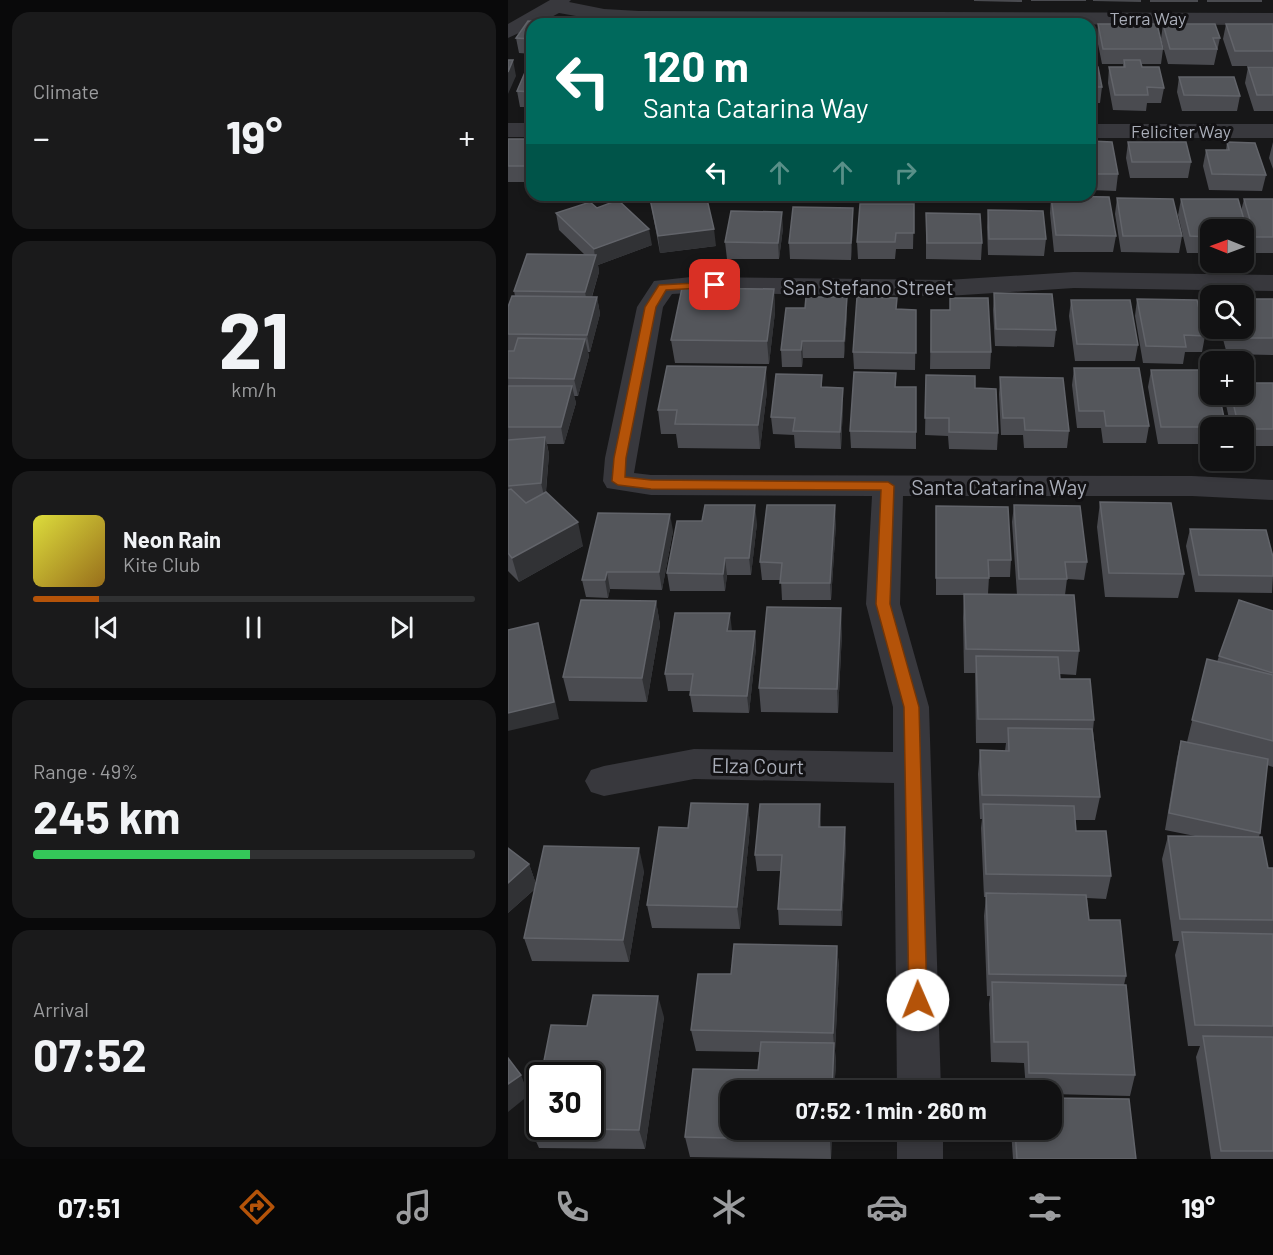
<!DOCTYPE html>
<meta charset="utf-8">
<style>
:root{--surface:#111112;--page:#1a1a1b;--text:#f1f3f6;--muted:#9c9d9f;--line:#303132;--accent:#b45309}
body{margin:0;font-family:Barlow,sans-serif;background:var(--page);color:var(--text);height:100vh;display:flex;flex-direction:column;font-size:22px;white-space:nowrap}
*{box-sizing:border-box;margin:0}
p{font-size:20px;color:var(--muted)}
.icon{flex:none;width:33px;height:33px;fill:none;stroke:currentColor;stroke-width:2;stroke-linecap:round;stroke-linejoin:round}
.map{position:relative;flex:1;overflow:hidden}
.side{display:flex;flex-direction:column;gap:12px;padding:12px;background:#09090a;width:508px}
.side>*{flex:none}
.hud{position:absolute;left:18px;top:18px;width:570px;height:183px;border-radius:18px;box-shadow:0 3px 9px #0003,0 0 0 2px var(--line);background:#00695c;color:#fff;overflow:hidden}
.needle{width:39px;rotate:271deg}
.fabs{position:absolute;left:692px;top:219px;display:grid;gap:12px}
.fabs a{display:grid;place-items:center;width:54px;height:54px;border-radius:12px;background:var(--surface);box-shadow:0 3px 9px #0003,0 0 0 2px var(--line);font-size:30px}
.speed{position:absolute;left:18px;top:1062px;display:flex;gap:12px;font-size:30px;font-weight:700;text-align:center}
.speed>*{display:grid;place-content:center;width:78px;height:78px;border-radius:50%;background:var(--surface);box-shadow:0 3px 9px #0003,0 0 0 2px var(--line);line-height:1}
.speed .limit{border:3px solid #111;border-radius:9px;background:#fff;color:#111}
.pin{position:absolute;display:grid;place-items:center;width:51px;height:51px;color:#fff;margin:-26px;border-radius:12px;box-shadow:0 3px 9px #0006}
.me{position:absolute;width:66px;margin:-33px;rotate:359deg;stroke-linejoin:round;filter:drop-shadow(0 0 4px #0008)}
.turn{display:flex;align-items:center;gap:21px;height:126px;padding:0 18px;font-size:27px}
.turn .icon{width:78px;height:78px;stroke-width:2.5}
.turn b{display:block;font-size:42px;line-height:51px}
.lanes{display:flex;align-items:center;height:57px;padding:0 18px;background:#0003;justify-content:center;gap:30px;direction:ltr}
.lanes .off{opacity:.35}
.big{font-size:45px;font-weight:700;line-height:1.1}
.side .card{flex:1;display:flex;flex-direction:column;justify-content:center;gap:9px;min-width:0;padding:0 21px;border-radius:18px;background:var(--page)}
.side .dial{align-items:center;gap:0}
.dial b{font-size:78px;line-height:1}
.song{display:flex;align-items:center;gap:18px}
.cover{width:72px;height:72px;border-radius:9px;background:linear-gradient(135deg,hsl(60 70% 55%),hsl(40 70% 35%))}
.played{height:6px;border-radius:3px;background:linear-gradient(90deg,var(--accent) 15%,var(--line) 15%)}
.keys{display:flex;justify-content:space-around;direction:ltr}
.heat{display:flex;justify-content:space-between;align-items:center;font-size:33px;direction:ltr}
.charge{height:9px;border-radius:4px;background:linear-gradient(90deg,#34c759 49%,var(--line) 0)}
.trip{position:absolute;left:212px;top:1080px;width:342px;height:60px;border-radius:18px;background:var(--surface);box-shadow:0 3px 9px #0003,0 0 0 2px var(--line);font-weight:700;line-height:60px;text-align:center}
.tab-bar{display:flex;height:96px;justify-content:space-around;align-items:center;background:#070707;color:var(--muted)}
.tab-bar .icon{width:42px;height:42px}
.tab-bar .selected{color:var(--accent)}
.tab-bar b{font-size:27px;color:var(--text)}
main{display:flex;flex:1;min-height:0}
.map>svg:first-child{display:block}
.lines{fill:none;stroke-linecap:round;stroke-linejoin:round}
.minor{fill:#38383d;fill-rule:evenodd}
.wall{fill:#4a4b50}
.shaded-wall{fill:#313235}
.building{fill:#54565b;stroke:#62646a;stroke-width:1.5}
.route{fill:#b45309;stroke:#753606;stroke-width:1.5}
.labels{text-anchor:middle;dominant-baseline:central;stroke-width:6;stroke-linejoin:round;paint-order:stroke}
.far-street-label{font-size:18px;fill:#a9adb8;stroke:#121113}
.street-label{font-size:21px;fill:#a9adb8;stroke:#121113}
</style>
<main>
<section class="side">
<div class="card"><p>Climate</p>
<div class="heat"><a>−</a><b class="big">19°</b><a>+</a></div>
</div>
<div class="card dial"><b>21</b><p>km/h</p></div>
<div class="card">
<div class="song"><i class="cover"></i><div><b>Neon Rain</b><p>Kite Club</p></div></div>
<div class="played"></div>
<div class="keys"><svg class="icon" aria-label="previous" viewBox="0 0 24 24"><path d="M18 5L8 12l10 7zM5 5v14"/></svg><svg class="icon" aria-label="pause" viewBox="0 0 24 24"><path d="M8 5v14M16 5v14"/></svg><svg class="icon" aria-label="next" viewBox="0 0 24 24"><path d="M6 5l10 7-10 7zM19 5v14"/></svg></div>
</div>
<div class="card"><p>Range · 49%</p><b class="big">245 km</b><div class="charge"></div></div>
<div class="card"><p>Arrival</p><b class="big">07:52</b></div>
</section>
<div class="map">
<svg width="765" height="1159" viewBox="0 0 765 1159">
<rect width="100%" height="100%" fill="#171718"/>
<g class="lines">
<path class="minor" d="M 42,0 L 63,0 L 61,2 L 96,9 L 131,11 L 765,13 L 765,25 L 131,23 L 96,21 L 51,13 L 30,24 L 24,24 L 24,27 L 0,38 L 0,24 Z
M 0,123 L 24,123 L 24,137 L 0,137 Z
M 582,124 L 765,124 L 765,138 L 582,138 Z
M 566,272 L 765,275 L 765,291 L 566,288 L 439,296 L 183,293 L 164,294 L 155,307 L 126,473 L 143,475 L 684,476 L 765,480 L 765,500 L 684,496 L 395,496 L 392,604 L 421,707 L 433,1090 L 389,1090 L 386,783 L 186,779 L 96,796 L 83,792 L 77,781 L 83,770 L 96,766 L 186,749 L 385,752 L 385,707 L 358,604 L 364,496 L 143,495 L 99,488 L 95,481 L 97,458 L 129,307 L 146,281 L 183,277 L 439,280 Z
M 389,1130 L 435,1130 L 435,1159 L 389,1159 Z"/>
</g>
<path class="wall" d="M 466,0 L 514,0 L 514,2 L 466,1 Z
M 523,0 L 578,0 L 578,1 L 523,1 Z
M 585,0 L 633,0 L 633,2 L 585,1 Z
M 642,0 L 690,0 L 690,2 L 642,2 Z
M 699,0 L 754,0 L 754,2 L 699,2 Z
M 24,24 L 24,54 L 11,53 L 8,38 Z
M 582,24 L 588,49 L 586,64 L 582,64 Z
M 590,24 L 655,49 L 653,64 L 633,64 L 634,67 L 656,88 L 653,103 L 639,103 L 638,111 L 605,110 L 600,83 L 601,67 L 615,67 L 615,64 L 594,64 L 589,39 Z
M 655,24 L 712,38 L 706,65 L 660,64 L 653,39 Z
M 718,24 L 765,24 L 765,66 L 724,66 L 715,39 Z
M 24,63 L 24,107 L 12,107 L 9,91 Z
M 582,67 L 594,87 L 592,103 L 582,103 Z
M 740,67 L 765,67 L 765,111 L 746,111 L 737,83 Z
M 671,77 L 732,96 L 729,111 L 674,111 L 669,92 Z
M 0,139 L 24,139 L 23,182 L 0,182 Z
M 582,141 L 610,174 L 608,191 L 582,190 Z
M 620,142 L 683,162 L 680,178 L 622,178 L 618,158 Z
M 719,142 L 758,175 L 754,191 L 701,190 L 695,166 L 698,150 L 718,150 Z
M 765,142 L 765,169 L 761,158 Z
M 543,196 L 608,236 L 605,252 L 546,252 L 542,213 Z
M 609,198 L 674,236 L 671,253 L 613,252 L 607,214 Z
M 142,199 L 208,246 L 152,253 Z
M 673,199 L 733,211 L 736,199 L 765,199 L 765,253 L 743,253 L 740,241 L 737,254 L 735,253 L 735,230 L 702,230 L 702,253 L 679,253 L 670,215 Z
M 406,204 L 405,249 L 388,249 L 387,259 L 350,259 L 349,242 Z
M 89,208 L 144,245 L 90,265 L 91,272 L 84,297 L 89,297 L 92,314 L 82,352 L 80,352 L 81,356 L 70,396 L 66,396 L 68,403 L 56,444 L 39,444 L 41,454 L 38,492 L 75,546 L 11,582 L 0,571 L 0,351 L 6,351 L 0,351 L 0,307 L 7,296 L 6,291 L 77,255 L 51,230 L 48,213 Z
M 345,208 L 345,224 L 343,260 L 282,259 L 281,243 Z
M 480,210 L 538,239 L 536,256 L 480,255 L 479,227 Z
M 418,213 L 474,243 L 473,260 L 418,259 Z
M 275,228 L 271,259 L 219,259 L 217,242 Z
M 266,289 L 267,312 L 261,364 L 167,363 L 163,340 Z
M 486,293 L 548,330 L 546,347 L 487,346 L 485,310 Z
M 442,298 L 483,352 L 482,369 L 422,369 L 423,310 L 442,310 Z
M 629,299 L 697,336 L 694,352 L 677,352 L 675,364 L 635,363 L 627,316 Z
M 765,299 L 765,355 L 719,354 L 712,328 L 735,328 Z
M 563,300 L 630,345 L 627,361 L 567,361 L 561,316 Z
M 389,309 L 408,310 L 407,370 L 346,369 L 345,352 Z
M 339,314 L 336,358 L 295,358 L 294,367 L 274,367 L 273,350 Z
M 566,368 L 641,426 L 638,443 L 595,443 L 593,428 L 569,428 L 564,385 Z
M 643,370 L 702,428 L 702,444 L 650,444 L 640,387 Z
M 314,375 L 314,387 L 335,388 L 335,405 L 333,449 L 287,448 L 286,435 L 265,434 L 263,417 Z
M 418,375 L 490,433 L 489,450 L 441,449 L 440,436 L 417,435 Z
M 492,377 L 561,431 L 559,448 L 516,448 L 515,435 L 493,435 L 491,394 Z
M 765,383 L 765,446 L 735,446 L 735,428 L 723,428 L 717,400 L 718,394 L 735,394 Z
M 388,387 L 408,387 L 408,449 L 343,448 L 342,431 Z
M 259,391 L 252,449 L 170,448 L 168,434 L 153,434 L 150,410 Z
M 592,502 L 676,574 L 670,598 L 597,597 L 589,527 Z
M 506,505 L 579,562 L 576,580 L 559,579 L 557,595 L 571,651 L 568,675 L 551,674 L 552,679 L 586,720 L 585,730 L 592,797 L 587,820 L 567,820 L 568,831 L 603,876 L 598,899 L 579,898 L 581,920 L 618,976 L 616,985 L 627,1075 L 622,1096 L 543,1094 L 543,1090 L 518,1090 L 516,1063 L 483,1062 L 481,1004 L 482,996 L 479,996 L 476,916 L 478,897 L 476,897 L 473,828 L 474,819 L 472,819 L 470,774 L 472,750 L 497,751 L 498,743 L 468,743 L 467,673 L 456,673 L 455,618 L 456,595 L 428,595 L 428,506 L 503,560 L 502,577 L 481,577 L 480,594 L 509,595 L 504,522 Z
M 249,523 L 243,575 L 219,575 L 217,591 L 162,591 L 159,573 Z
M 328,523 L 323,600 L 274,600 L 273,580 L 254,580 L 252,562 Z
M 682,529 L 765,576 L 764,593 L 687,592 L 678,546 Z
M 165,531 L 154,590 L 102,589 L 100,598 L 78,597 L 74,580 Z
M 148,601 L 152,625 L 139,702 L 61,701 L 55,677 Z
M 765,611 L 765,767 L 759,765 L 752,833 L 751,837 L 760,868 L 765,868 L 765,1159 L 703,1159 L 688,1057 L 692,1046 L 680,1046 L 667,955 L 671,941 L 665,941 L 654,859 L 660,836 L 687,836 L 657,830 L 669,758 L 673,741 L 679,742 L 699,659 L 709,662 L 711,656 Z
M 224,631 L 247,631 L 248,648 L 241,713 L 185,712 L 182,695 L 183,691 L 160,691 L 157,674 Z
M 334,632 L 330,713 L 253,712 L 251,688 Z
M 240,804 L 242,827 L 232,929 L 144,928 L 139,905 Z
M 313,821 L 313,827 L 338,844 L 334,926 L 271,925 L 270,909 L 273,871 L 249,871 L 247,855 Z
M 0,848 L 21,864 L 28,884 L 136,871 L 121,962 L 24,961 L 16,938 L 27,889 L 0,913 Z
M 226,944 L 329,946 L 331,968 L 327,1051 L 328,1064 L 326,1090 L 222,1090 L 222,1130 L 324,1130 L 323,1159 L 182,1157 L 177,1137 L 185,1069 L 250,1070 L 252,1052 L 188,1051 L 183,1030 L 190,974 L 223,974 Z
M 156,1017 L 137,1149 L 31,1148 L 22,1128 Z
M 503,1130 L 543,1130 L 628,1159 L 505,1159 Z"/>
<path class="shaded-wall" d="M 5,60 L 8,76 L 0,94 L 0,72 Z
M 24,154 L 24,179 L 23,182 L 19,166 Z
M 345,208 L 345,224 L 343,260 L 343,243 Z
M 274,212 L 275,228 L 271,259 L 270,243 Z
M 141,229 L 144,245 L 90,265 L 91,272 L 80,309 L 77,292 L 87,258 L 86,249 Z
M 206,229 L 208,246 L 152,253 L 150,236 Z
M 266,289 L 267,312 L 261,364 L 259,341 Z
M 89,297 L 92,314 L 82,352 L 79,335 Z
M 339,297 L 339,314 L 336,358 L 336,341 Z
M 77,339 L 81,356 L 70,396 L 66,379 Z
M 294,341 L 295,358 L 294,367 L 293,350 Z
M 258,367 L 259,391 L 252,449 L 250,425 Z
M 64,386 L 68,403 L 56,444 L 53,427 Z
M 335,388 L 335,405 L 333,449 L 332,432 Z
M 37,437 L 41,454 L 37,500 L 33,483 Z
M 247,505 L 249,523 L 243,575 L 241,558 Z
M 327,505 L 328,523 L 323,600 L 322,583 Z
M 162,514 L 165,531 L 154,590 L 151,572 Z
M 70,522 L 75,546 L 11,582 L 4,558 Z
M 217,558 L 219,575 L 217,591 L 215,574 Z
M 99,572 L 102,589 L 100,598 L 97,580 Z
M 148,601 L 152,625 L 139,702 L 134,678 Z
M 333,608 L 334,632 L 330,713 L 329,689 Z
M 222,613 L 224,631 L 221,648 L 219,631 Z
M 30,623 L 34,640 L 51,719 L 0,731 L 0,713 Z
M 247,631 L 248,648 L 241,713 L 239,696 Z
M 240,804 L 242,827 L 232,929 L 229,907 Z
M 312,804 L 313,821 L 312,843 L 311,827 Z
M 337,827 L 338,844 L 334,926 L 333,910 Z
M 131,848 L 136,871 L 121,962 L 115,940 Z
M 21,864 L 29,887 L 0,913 L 0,883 Z
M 329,946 L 331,968 L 327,1051 L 328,1064 L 326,1090 L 324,1090 L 326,1046 L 325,1033 Z
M 150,996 L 156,1017 L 137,1149 L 131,1130 Z
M 13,1075 L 21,1095 L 0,1112 L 0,1084 Z
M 322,1130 L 324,1130 L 323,1159 L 322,1140 Z"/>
<path class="building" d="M 55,17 L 71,18 L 68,24 L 24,24 L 24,39 L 8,38 L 20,21 L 51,23 Z
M 94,21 L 144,21 L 143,24 L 93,24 Z
M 186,22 L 205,22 L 204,24 L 186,24 Z
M 214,22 L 240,22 L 239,24 L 213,24 Z
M 309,22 L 333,23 L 333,24 L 309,24 Z
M 342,22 L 373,22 L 373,24 L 342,24 Z
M 435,23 L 458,23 L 458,24 L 435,24 Z
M 486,23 L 516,23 L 516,24 L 486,24 Z
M 527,23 L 583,23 L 588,49 L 582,49 L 582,24 L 527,24 Z
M 590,24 L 649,24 L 655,49 L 595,49 Z
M 655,24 L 707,24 L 712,38 L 705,38 L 709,49 L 662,49 Z
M 718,24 L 765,24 L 765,51 L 727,51 Z
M 0,60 L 5,60 L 0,72 Z
M 616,60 L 632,60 L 634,67 L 651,67 L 656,88 L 639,87 L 640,95 L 607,95 L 601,67 L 617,67 Z
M 21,63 L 24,63 L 24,92 L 9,91 Z
M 582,67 L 590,67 L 594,87 L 582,87 Z
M 740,67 L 765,67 L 765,95 L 749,95 Z
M 671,77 L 726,77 L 732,96 L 676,95 Z
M 0,139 L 24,139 L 24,154 L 19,166 L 0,166 Z
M 582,141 L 604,142 L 610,174 L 582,174 Z
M 620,142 L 678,142 L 683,162 L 624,162 Z
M 719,142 L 747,143 L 758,175 L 704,174 L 698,150 L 721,150 Z
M 179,195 L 198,195 L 206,229 L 150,236 L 142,199 Z
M 543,196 L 601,197 L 608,236 L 548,235 Z
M 609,198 L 665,199 L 674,236 L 615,236 Z
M 673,199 L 730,199 L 741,237 L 735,237 L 735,230 L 702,230 L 702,237 L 682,236 Z
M 736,199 L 765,199 L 765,237 L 747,237 Z
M 110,200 L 141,229 L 86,249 L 48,213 L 82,202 L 89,208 Z
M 352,204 L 406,204 L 406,233 L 388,233 L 387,242 L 349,242 Z
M 285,207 L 345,208 L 343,243 L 281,243 Z
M 480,210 L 535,211 L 538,239 L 481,239 Z
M 223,211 L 274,212 L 270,243 L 217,242 Z
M 418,213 L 472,214 L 474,243 L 419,243 Z
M 19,254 L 88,255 L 77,292 L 6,291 Z
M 174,288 L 266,289 L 259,341 L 163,340 Z
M 486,293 L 544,294 L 548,330 L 488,329 Z
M 4,296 L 89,297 L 79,335 L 0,334 L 0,307 Z
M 298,297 L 339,297 L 336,341 L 294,341 L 293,350 L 273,350 L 278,308 L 297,308 Z
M 349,297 L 389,298 L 388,309 L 408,310 L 408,353 L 345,352 Z
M 442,298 L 480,298 L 483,352 L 423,352 L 423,310 L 442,310 Z
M 629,299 L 689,300 L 697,336 L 676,335 L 678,347 L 638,346 Z
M 735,299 L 765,299 L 765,338 L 722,338 L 720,328 L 735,328 Z
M 563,300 L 622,300 L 630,345 L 569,344 Z
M 10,338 L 77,339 L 66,379 L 0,378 L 0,351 L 6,351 Z
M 159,366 L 258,367 L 250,425 L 167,424 L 169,410 L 150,410 Z
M 566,368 L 631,368 L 641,426 L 598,426 L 596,411 L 571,411 Z
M 643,370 L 702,370 L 702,394 L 711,394 L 718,427 L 653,427 Z
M 346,372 L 388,373 L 387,387 L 408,387 L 408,432 L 342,431 Z
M 268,374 L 314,375 L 313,387 L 335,388 L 332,432 L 285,431 L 287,418 L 263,417 Z
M 418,375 L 467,376 L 467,388 L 488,389 L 490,433 L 441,432 L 441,418 L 417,418 Z
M 492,377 L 555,378 L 561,431 L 517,430 L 516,418 L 495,418 Z
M 735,383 L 765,383 L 765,429 L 735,429 L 735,428 L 731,428 L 723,394 L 735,394 Z
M 0,386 L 64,386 L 53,427 L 0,427 Z
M 37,437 L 33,483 L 0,486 L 0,440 Z
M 3,489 L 18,503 L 38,492 L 70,522 L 4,558 L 0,553 L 0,490 Z
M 592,502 L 663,503 L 676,574 L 601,573 Z
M 197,505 L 247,505 L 241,558 L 217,558 L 215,574 L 159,573 L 169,521 L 194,521 Z
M 259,505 L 327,505 L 322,583 L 272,583 L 274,563 L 252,562 Z
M 506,505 L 572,506 L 579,562 L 557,562 L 559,579 L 511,579 Z
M 428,506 L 500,507 L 503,560 L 480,560 L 481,578 L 428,578 Z
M 90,513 L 162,514 L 151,572 L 99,572 L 97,580 L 74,580 Z
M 682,529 L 758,530 L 765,557 L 765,576 L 691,575 Z
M 456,594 L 566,595 L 571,651 L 458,649 Z
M 73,600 L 148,601 L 134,678 L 55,677 Z
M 731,600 L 765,611 L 765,673 L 711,656 Z
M 259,607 L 333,608 L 329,689 L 251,688 Z
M 167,613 L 222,613 L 219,631 L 247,631 L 239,696 L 182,695 L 185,674 L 157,674 Z
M 30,623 L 46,702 L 0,713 L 0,630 Z
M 468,656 L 550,657 L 552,679 L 582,679 L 586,720 L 470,719 Z
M 699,659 L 765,675 L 765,741 L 684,720 Z
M 500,728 L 584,729 L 592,797 L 474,795 L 472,750 L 501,751 Z
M 673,741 L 760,759 L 752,833 L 661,813 Z
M 183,803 L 240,804 L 229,907 L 139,905 L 151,827 L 180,828 Z
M 252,804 L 312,804 L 311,827 L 337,827 L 333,910 L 270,909 L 274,855 L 247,855 Z
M 475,804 L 566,806 L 568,831 L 598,831 L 603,876 L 478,874 Z
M 660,836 L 754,837 L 760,868 L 765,868 L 765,920 L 672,919 Z
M 36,846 L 131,848 L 115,940 L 16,938 Z
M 0,848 L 21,864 L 0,883 Z
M 478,893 L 578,895 L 581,920 L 612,920 L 618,976 L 481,974 Z
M 674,932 L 765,934 L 765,1026 L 687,1025 Z
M 226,944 L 329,946 L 325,1033 L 183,1030 L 190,974 L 223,974 Z
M 484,982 L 618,985 L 627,1075 L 521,1073 L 520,1042 L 486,1042 Z
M 85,995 L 150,996 L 131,1130 L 22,1128 L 32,1082 L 32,1126 L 82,1126 L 82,1076 L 33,1076 L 43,1025 L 79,1026 Z
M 695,1036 L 765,1037 L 765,1151 L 713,1151 Z
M 253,1042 L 326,1043 L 324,1090 L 222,1090 L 222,1130 L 322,1130 L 322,1140 L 177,1137 L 185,1069 L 250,1070 Z
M 0,1058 L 13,1075 L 0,1084 Z
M 543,1098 L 621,1099 L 628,1159 L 509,1159 L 507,1130 L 543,1130 Z"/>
<path class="route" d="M 207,282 L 211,283 L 211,287 L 158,290 L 148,307 L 118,458 L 117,477 L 143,480 L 380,482 L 386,486 L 382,604 L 411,707 L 419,1000 L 416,1006 L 410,1008 L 404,1006 L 401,1000 L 396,707 L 368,604 L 373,490 L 143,489 L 110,485 L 104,481 L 106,458 L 137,307 L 151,285 Z"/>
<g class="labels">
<g class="far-street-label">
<text x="640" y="18">Terra Way</text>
<text x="673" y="131">Feliciter Way</text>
</g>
<g class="street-label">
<text x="360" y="286">San Stefano Street</text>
<text x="491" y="486">Santa Catarina Way</text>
<text transform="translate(250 765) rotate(1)">Elza Court</text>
</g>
</g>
</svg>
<div class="fabs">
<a><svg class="needle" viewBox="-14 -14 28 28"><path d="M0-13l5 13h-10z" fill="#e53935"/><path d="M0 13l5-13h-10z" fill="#9c9d9f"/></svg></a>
<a><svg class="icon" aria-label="search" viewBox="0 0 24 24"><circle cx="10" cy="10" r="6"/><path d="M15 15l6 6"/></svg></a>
<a>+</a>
<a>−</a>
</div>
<div class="speed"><div class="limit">30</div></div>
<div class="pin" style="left:207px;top:285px;background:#d93025"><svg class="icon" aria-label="arrive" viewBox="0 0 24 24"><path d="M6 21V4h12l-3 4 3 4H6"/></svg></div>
<svg class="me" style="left:410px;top:1000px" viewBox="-20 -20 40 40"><circle r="19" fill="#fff"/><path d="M0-13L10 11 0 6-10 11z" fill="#b45309"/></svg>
<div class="trip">07:52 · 1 min · 260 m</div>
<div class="hud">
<div class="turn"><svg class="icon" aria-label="left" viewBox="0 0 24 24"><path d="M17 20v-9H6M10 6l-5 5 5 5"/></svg><div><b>120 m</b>Santa Catarina Way</div></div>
<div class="lanes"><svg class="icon" aria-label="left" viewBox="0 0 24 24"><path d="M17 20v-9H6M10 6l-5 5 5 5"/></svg><svg class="icon off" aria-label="ahead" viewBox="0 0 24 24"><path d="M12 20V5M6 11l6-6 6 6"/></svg><svg class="icon off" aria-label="ahead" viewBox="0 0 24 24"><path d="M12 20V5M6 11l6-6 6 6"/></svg><svg class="icon off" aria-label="right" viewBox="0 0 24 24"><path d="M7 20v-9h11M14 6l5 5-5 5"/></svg></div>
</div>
</div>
</main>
<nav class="tab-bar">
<b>07:51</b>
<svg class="icon selected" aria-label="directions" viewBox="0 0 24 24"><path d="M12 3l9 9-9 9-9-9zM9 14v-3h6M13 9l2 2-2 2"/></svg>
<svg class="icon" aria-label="music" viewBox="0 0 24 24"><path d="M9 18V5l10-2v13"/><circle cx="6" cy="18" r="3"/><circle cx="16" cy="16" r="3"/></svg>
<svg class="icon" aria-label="phone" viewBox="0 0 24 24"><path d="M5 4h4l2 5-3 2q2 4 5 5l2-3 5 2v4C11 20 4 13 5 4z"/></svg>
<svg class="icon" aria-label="climate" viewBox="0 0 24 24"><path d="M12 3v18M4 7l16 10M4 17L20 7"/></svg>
<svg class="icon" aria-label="car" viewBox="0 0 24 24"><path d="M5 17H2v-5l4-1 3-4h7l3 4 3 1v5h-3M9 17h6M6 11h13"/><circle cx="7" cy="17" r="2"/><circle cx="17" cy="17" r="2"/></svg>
<svg class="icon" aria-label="filters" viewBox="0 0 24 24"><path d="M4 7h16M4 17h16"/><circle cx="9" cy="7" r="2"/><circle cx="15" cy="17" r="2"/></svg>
<b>19°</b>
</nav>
